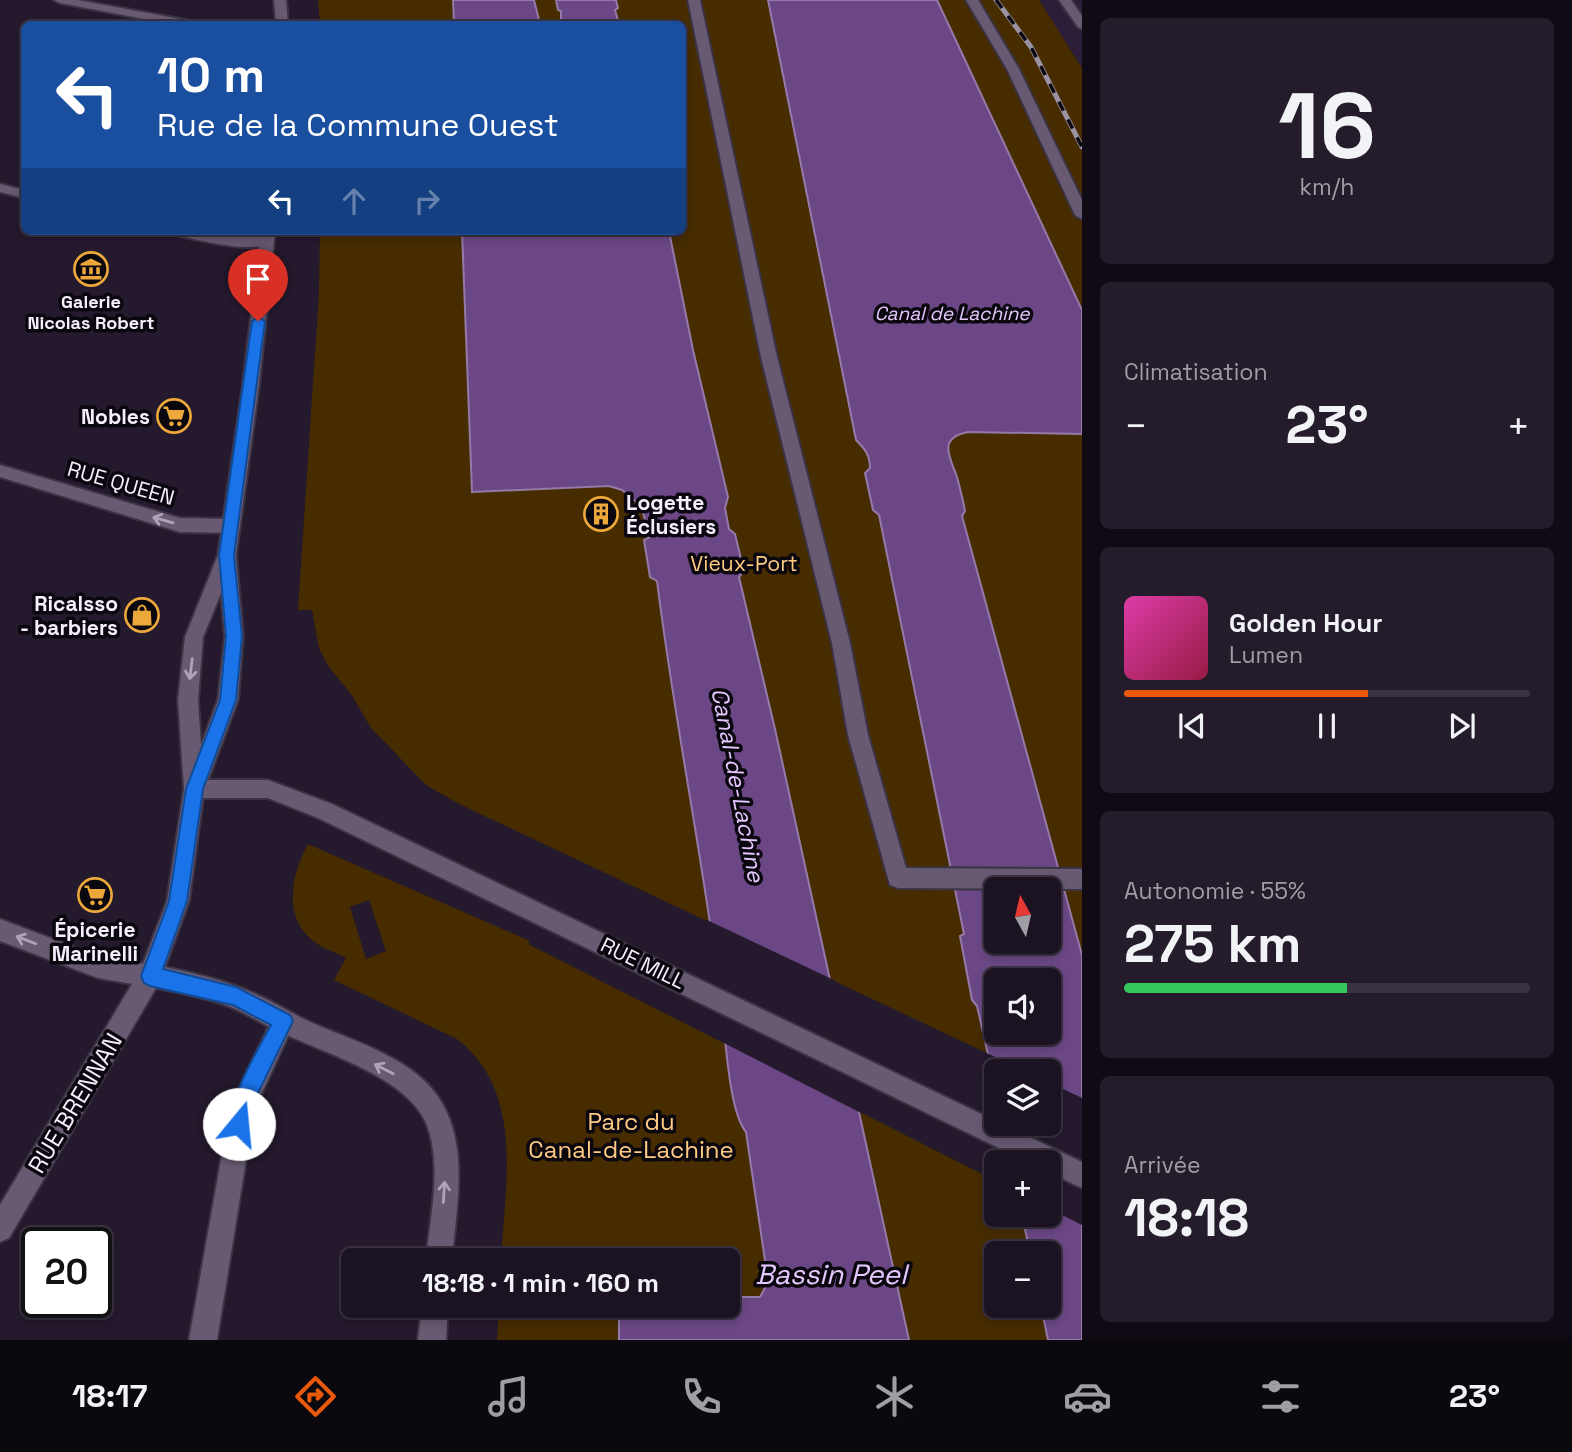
<!DOCTYPE html>
<html lang="fr">
<meta charset="utf-8">
<style>
:root{--surface:#1b1322;--page:#241c2a;--text:#f1f3f6;--muted:#a09ea5;--line:#393240;--accent:#ea580c}
body{margin:0;font-family:"Space Grotesk",sans-serif;background:var(--page);color:var(--text);height:100vh;display:flex;flex-direction:column;font-size:26px;white-space:nowrap}
*{box-sizing:border-box;margin:0}
p{font-size:23px;color:var(--muted)}
.icon{flex:none;width:38px;height:38px;fill:none;stroke:currentColor;stroke-width:2;stroke-linecap:round;stroke-linejoin:round}
.map{position:relative;flex:1;overflow:hidden}
.details{display:flex;flex-direction:column;gap:18px;padding:18px;background:#0f0a13;width:490px}
.details>*{flex:none}
.top-card{position:absolute;left:21px;top:21px;width:665px;height:214px;border-radius:10px;box-shadow:0 4px 10px #0003,0 0 0 2px var(--line);background:#1a4fa0;color:#fff;overflow:hidden}
.needle{width:46px;rotate:352deg}
.tools{position:absolute;left:984px;top:877px;display:grid;gap:14px}
.tools a{display:grid;place-items:center;width:77px;height:77px;border-radius:10px;background:var(--surface);box-shadow:0 4px 10px #0003,0 0 0 2px var(--line);font-size:35px}
.speed{position:absolute;left:21px;top:1227px;display:flex;gap:14px;font-size:35px;font-weight:700;text-align:center}
.speed>*{display:grid;place-content:center;width:91px;height:91px;border-radius:50%;background:var(--surface);box-shadow:0 4px 10px #0003,0 0 0 2px var(--line);line-height:1}
.speed .limit{border:4px solid #111;border-radius:10px;background:#fff;color:#111}
.pin{position:absolute;display:grid;place-items:center;width:60px;height:60px;color:#fff;margin:-72px -30px;border-radius:50% 50% 50% 0;rotate:-45deg;box-shadow:0 0 7px #0007}
.pin .icon{rotate:45deg}
.me{position:absolute;width:77px;margin:-38px;rotate:17deg;stroke-linejoin:round;filter:drop-shadow(0 0 5px #0008)}
.turn{display:flex;align-items:center;gap:24px;height:147px;padding:0 21px;font-size:32px}
.turn .icon{width:91px;height:91px;stroke-width:2.5}
.turn b{display:block;font-size:49px;line-height:60px}
.lanes{display:flex;align-items:center;height:66px;padding:0 21px;background:#0003;justify-content:center;gap:35px;direction:ltr}
.lanes .off{opacity:.35}
.big{font-size:52px;font-weight:700;line-height:1.1}
.details .widget{flex:1;display:flex;flex-direction:column;justify-content:center;gap:10px;min-width:0;padding:0 24px;border-radius:10px;background:var(--page)}
.details .dial{align-items:center;gap:0}
.dial b{font-size:91px;line-height:1}
.song{display:flex;align-items:center;gap:21px}
.cover{width:84px;height:84px;border-radius:10px;background:linear-gradient(135deg,hsl(320 70% 55%),hsl(340 70% 35%))}
.played{height:7px;border-radius:4px;background:linear-gradient(90deg,var(--accent) 60%,var(--line) 60%)}
.keys{display:flex;justify-content:space-around;direction:ltr}
.heat{display:flex;justify-content:space-between;align-items:center;font-size:38px;direction:ltr}
.charge{height:10px;border-radius:5px;background:linear-gradient(90deg,#34c759 55%,var(--line) 0)}
.trip{position:absolute;left:341px;top:1248px;width:399px;height:70px;border-radius:10px;background:var(--surface);box-shadow:0 4px 10px #0003,0 0 0 2px var(--line);font-weight:700;line-height:70px;text-align:center}
.menu{display:flex;height:112px;justify-content:space-around;align-items:center;background:#0b080e;color:var(--muted)}
.menu .icon{width:49px;height:49px}
.menu .on{color:var(--accent)}
.menu b{font-size:32px;color:var(--text)}
main{display:flex;flex:1;min-height:0}
.map>svg:first-child{display:block}
.built{fill:#2c1e38}
.green{fill:#472c00;fill-rule:evenodd}
.water{fill:#6b4885;stroke:#947aa9;stroke-width:2;fill-rule:evenodd}
.pier{fill:#24192d}
.lines{fill:none;stroke-linecap:round;stroke-linejoin:round}
.service-casing{stroke:#3b3343;stroke-width:4}
.minor-casing{stroke:#3b3343;stroke-width:4}
.tertiary-casing{stroke:#3b3343;stroke-width:4}
.service{fill:#675a72;fill-rule:evenodd}
.minor{fill:#675a72;fill-rule:evenodd}
.tertiary{fill:#675a72;fill-rule:evenodd}
.rail-casing{stroke:#9b92a3;stroke-width:5}
.rail{stroke:#0b070f;stroke-width:3.5;stroke-dasharray:10;stroke-linecap:butt}
.oneway{stroke:#aea4b7}
.route{fill:#1a73e8;stroke:#114b97;stroke-width:2}
.labels{text-anchor:middle;dominant-baseline:central;stroke-width:7;stroke-linejoin:round;paint-order:stroke}
.far-poi-label{font-size:18px;font-weight:bold;fill:#f5eefc;stroke:#0b070f}
.far-water-label{font-size:19px;font-style:italic;fill:#e4c7fd;stroke:#0b070f}
.poi-label{font-size:21px;font-weight:bold;fill:#f5eefc;stroke:#0b070f;text-anchor:end}
.street-label{font-size:21px;fill:#f5eefc;stroke:#0b070f}
.park-label{font-size:21px;fill:#ffcb84;stroke:#0b070f}
.water-label{font-size:23px;font-style:italic;fill:#e4c7fd;stroke:#0b070f}
.near-street-label{font-size:24px;fill:#f5eefc;stroke:#0b070f}
.near-park-label{font-size:24px;fill:#ffcb84;stroke:#0b070f}
.near-water-label{font-size:28px;font-style:italic;fill:#e4c7fd;stroke:#0b070f}
</style>
<main>
<div class="map">
<svg width="1082" height="1340" viewBox="0 0 1082 1340">
<rect width="100%" height="100%" fill="#24192d"/>
<path class="built" d="M 1039,0 L 1082,0 L 1082,68 Z"/>
<path class="green" d="M 318,0 L 1039,0 L 1082,68 L 1082,1098 L 1048,1071 L 1025,1071 L 459,804 L 426,785 L 371,728 L 351,694 L 329,667 L 319,648 L 312,610 L 298,610 L 319,293 L 320,231 L 682,231 L 682,24 L 320,24 ZM 996,889 L 1048,889 L 1048,942 L 996,942 ZM 996,980 L 1048,980 L 1048,1032 L 996,1032 Z
M 308,844 L 530,941 L 528,944 L 996,1181 L 996,1214 L 1048,1214 L 1082,1340 L 497,1340 L 499,1306 L 728,1306 L 728,1260 L 501,1260 C 505,1184 525,1092 457,1039 L 334,980 L 346,958 C 335,952 321,948 312,940 C 282,915 292,873 308,844 ZM 369,900 L 386,951 L 366,959 L 350,907 ZM 996,1253 L 1048,1253 L 1048,1306 L 996,1306 Z"/>
<path class="water" d="M 453,0 L 534,0 L 540,24 L 454,24 Z
M 556,0 L 616,0 L 618,8 L 615,10 L 619,24 L 561,24 L 561,11 L 558,10 Z
M 768,0 L 937,0 L 1082,310 L 1082,434 L 968,432 C 937,438 950,457 957,477 C 960,488 963,500 965,511 L 962,516 L 1082,955 L 1082,1340 L 1048,1340 L 1041,1306 L 1048,1306 L 1048,1253 L 1030,1253 L 1022,1215 L 1048,1214 L 1048,1071 L 996,1071 L 996,1090 L 977,1006 L 972,1000 L 960,936 L 964,934 L 879,515 L 873,510 L 865,473 L 870,468 C 870,455 865,449 856,440 ZM 996,889 L 1048,889 L 1048,942 L 996,942 ZM 996,980 L 1048,980 L 1048,1032 L 996,1032 Z
M 462,231 L 669,231 L 693,350 L 728,497 L 725,508 L 729,529 L 735,534 L 744,571 L 739,577 L 775,729 L 909,1340 L 619,1340 L 619,1306 L 728,1306 L 728,1297 L 760,1297 L 767,1284 L 767,1274 L 746,1132 C 730,1113 726,1046 723,1019 C 706,872 675,727 657,581 L 650,577 L 644,540 L 650,537 L 641,506 L 622,490 L 609,486 L 472,492 Z"/>
<path class="pier" d="M 705,919 L 834,980 L 863,1114 L 722,1042 Z
M 984,1052 L 991,1055 L 1025,1071 L 996,1071 L 994,1093 Z
M 1048,1082 L 1082,1098 L 1082,1225 L 1048,1208 L 1048,1162 L 1007,1162 L 999,1124 L 1048,1124 Z"/>
<g class="lines">
<g class="service-casing">
<path id="service" d="M 688,0 L 700,0 L 777,357 L 850,643 L 868,735 L 906,868 L 1082,869 L 1082,889 L 898,888 L 890,885 L 848,735 L 832,643 L 761,357 Z
M 966,0 L 978,0 L 1019,69 L 1082,200 L 1082,219 L 1075,215 L 1007,69 Z
M 1059,0 L 1071,0 L 1082,16 L 1082,29 L 1078,27 Z
M 283,1009 L 291,1013 L 295,1021 L 254,1110 L 217,1340 L 189,1340 L 230,1109 L 275,1013 Z"/>
</g>
<g class="minor-casing">
<path id="minor" d="M 54,0 L 78,0 L 186,20 L 192,24 L 170,24 L 60,3 Z
M 0,184 L 24,190 L 24,198 L 0,192 Z
M 170,231 L 197,231 L 223,237 L 267,237 L 274,241 C 258,256 193,239 172,234 Z
M 0,465 L 180,518 L 231,519 L 237,521 L 240,526 L 237,531 L 231,533 L 180,532 L 0,477 Z
M 0,919 L 98,956 L 150,965 L 158,968 L 161,976 L 158,984 L 150,987 L 98,978 L 0,941 Z"/>
</g>
<g class="tertiary-casing">
<path id="tertiary" d="M 274,0 L 286,0 L 288,24 L 276,24 Z
M 261,231 L 275,231 L 259,385 L 236,555 L 243,636 L 238,700 L 208,780 L 268,780 L 332,804 L 996,1121 L 996,1124 L 1002,1124 L 1082,1162 L 1082,1188 L 1048,1172 L 1048,1162 L 1028,1162 L 318,818 L 268,798 L 203,798 L 189,901 L 165,967 C 194,973 224,980 251,992 C 271,1000 289,1012 308,1021 C 352,1041 417,1058 442,1103 C 469,1150 456,1209 452,1260 L 426,1260 C 430,1217 443,1164 426,1123 C 407,1077 322,1052 280,1032 C 260,1023 243,1011 223,1004 C 201,997 178,992 156,988 L 9,1238 L 0,1242 L 0,1205 L 141,969 L 167,901 L 184,789 L 178,700 L 185,637 L 218,555 L 243,385 ZM 221,593 L 225,636 L 218,700 L 201,745 L 198,700 L 203,637 Z
M 422,1306 L 448,1306 L 446,1340 L 418,1340 Z"/>
</g>
<use href="#service" class="service"/>
<use href="#minor" class="minor"/>
<use href="#tertiary" class="tertiary"/>
<g class="rail-casing">
<path id="rail" d="M 996,0 L 1031,47 L 1082,147"/>
</g>
<use href="#rail" class="rail"/>
</g>
<defs><path id="oneway-shaft" d="M-6 0H5M1.5-3L5.5 0L1.5 3" fill="none" stroke-width="1.6" stroke-linecap="round" stroke-linejoin="round" transform="scale(1.75)"/></defs>
<g class="oneway">
<use href="#oneway-shaft" transform="translate(163 520) rotate(-164)"/>
<use href="#oneway-shaft" transform="translate(191 669) rotate(97)"/>
<use href="#oneway-shaft" transform="translate(26 940) rotate(-159)"/>
<use href="#oneway-shaft" transform="translate(384 1069) rotate(-153)"/>
<use href="#oneway-shaft" transform="translate(444 1192) rotate(-86)"/>
</g>
<path class="route" d="M 258,317 L 265,321 L 234,555 L 242,636 L 236,700 L 203,789 L 187,901 L 163,969 L 236,987 L 290,1015 L 293,1021 L 256,1097 L 246,1132 L 239,1135 L 232,1132 C 222,1108 259,1048 271,1025 L 233,1005 L 150,986 L 144,983 L 141,976 L 169,901 L 186,789 L 220,700 L 226,636 L 219,555 L 252,321 Z"/>
<defs>
<g id="museum-ring" transform="scale(1.75)"><circle r="9.5" fill="#0b070f" stroke="#eda83c" stroke-width="1.5"/><path d="M0-6L6-3V-2H-6V-3ZM-5-1h2V3h-2ZM-1-1h2V3h-2ZM3-1h2V3H3ZM-6 4H6V6H-6Z" fill="#eda83c"/></g>
<g id="supermarket-ring" transform="scale(1.75)"><circle r="9.5" fill="#0b070f" stroke="#eda83c" stroke-width="1.5"/><path d="M-6-5.5h2.5l.6 2H6L4.5 2H-2.5L-4.4-4H-6ZM-1.5 3.2a1.3 1.3 0 1 0 .1 0ZM3 3.2a1.3 1.3 0 1 0 .1 0Z" fill="#eda83c"/></g>
<g id="building-ring" transform="scale(1.75)"><circle r="9.5" fill="#0b070f" stroke="#eda83c" stroke-width="1.5"/><path d="M-4-6H4V6H1V3H-1V6H-4ZM-2.5-4.3h1.7v1.8h-1.7ZM.8-4.3h1.7v1.8H.8ZM-2.5-1h1.7V.8h-1.7ZM.8-1h1.7V.8H.8Z" fill="#eda83c"/></g>
<g id="shop-ring" transform="scale(1.75)"><circle r="9.5" fill="#0b070f" stroke="#eda83c" stroke-width="1.5"/><path d="M-5-2.5h2.3a2.7 3.5 0 0 1 5.4 0H5L5.5 6h-11ZM-1.5-2.5h3a1.5 2.3 0 0 0-3 0Z" fill="#eda83c"/></g>
</defs>
<g fill-rule="evenodd">
<use href="#museum-ring" x="91" y="269"/>
<use href="#supermarket-ring" x="174" y="416"/>
<use href="#building-ring" x="601" y="514"/>
<use href="#shop-ring" x="142" y="615"/>
<use href="#supermarket-ring" x="95" y="895"/>
</g>
<g class="labels">
<g class="far-poi-label">
<text x="91" y="301">Galerie<tspan x="91" dy="21">Nicolas Robert</tspan></text>
</g>
<g class="far-water-label">
<text x="952" y="313">Canal de Lachine</text>
</g>
<g class="poi-label">
<text x="150" y="416">Nobles</text>
<text x="626" y="502" text-anchor="start">Logette<tspan x="626" dy="24">Éclusiers</tspan></text>
<text x="118" y="603">Ricalsso<tspan x="118" dy="24">- barbiers</tspan></text>
<text x="95" y="929" text-anchor="middle">Épicerie<tspan x="95" dy="24">Marinelli</tspan></text>
</g>
<g class="street-label">
<text transform="translate(121 483) rotate(16)">RUE QUEEN</text>
<text transform="translate(643 963) rotate(26)">RUE MILL</text>
</g>
<g class="park-label">
<text x="744" y="563">Vieux-Port</text>
</g>
<g class="water-label">
<text transform="translate(738 785) rotate(79)">Canal-de-Lachine</text>
</g>
<g class="near-street-label">
<text transform="translate(75 1103) rotate(-59)">RUE BRENNAN</text>
</g>
<g class="near-park-label">
<text x="631" y="1121">Parc du<tspan x="631" dy="28">Canal-de-Lachine</tspan></text>
</g>
<g class="near-water-label">
<text x="831" y="1274">Bassin Peel</text>
</g>
</g>
</svg>
<div class="tools">
<a><svg class="needle" viewBox="-14 -14 28 28"><path d="M0-13l5 13h-10z" fill="#e53935"/><path d="M0 13l5-13h-10z" fill="#a09ea5"/></svg></a>
<a><svg class="icon" aria-label="sound" viewBox="0 0 24 24"><path d="M4 9h4l5-4v14l-5-4H4zM17 9q2 3 0 6"/></svg></a>
<a><svg class="icon" aria-label="layers" viewBox="0 0 24 24"><path d="M12 4l9 5-9 5-9-5zM3 14l9 5 9-5"/></svg></a>
<a>+</a>
<a>−</a>
</div>
<div class="speed"><div class="limit">20</div></div>
<div class="pin" style="left:258px;top:321px;background:#d93025"><svg class="icon" aria-label="arrive" viewBox="0 0 24 24"><path d="M6 21V4h12l-3 4 3 4H6"/></svg></div>
<svg class="me" style="left:239px;top:1124px" viewBox="-20 -20 40 40"><circle r="19" fill="#fff"/><path d="M0-13L10 11 0 6-10 11z" fill="#1a73e8"/></svg>
<div class="trip">18:18 · 1 min · 160 m</div>
<div class="top-card">
<div class="turn"><svg class="icon" aria-label="left" viewBox="0 0 24 24"><path d="M17 20v-9H6M10 6l-5 5 5 5"/></svg><div><b>10 m</b>Rue de la Commune Ouest</div></div>
<div class="lanes"><svg class="icon" aria-label="left" viewBox="0 0 24 24"><path d="M17 20v-9H6M10 6l-5 5 5 5"/></svg><svg class="icon off" aria-label="ahead" viewBox="0 0 24 24"><path d="M12 20V5M6 11l6-6 6 6"/></svg><svg class="icon off" aria-label="right" viewBox="0 0 24 24"><path d="M7 20v-9h11M14 6l5 5-5 5"/></svg></div>
</div>
</div>
<section class="details">
<div class="widget dial"><b>16</b><p>km/h</p></div>
<div class="widget"><p>Climatisation</p>
<div class="heat"><a>−</a><b class="big">23°</b><a>+</a></div>
</div>
<div class="widget">
<div class="song"><i class="cover"></i><div><b>Golden Hour</b><p>Lumen</p></div></div>
<div class="played"></div>
<div class="keys"><svg class="icon" aria-label="previous" viewBox="0 0 24 24"><path d="M18 5L8 12l10 7zM5 5v14"/></svg><svg class="icon" aria-label="pause" viewBox="0 0 24 24"><path d="M8 5v14M16 5v14"/></svg><svg class="icon" aria-label="next" viewBox="0 0 24 24"><path d="M6 5l10 7-10 7zM19 5v14"/></svg></div>
</div>
<div class="widget"><p>Autonomie · 55%</p><b class="big">275 km</b><div class="charge"></div></div>
<div class="widget"><p>Arrivée</p><b class="big">18:18</b></div>
</section>
</main>
<nav class="menu">
<b>18:17</b>
<svg class="icon on" aria-label="directions" viewBox="0 0 24 24"><path d="M12 3l9 9-9 9-9-9zM9 14v-3h6M13 9l2 2-2 2"/></svg>
<svg class="icon" aria-label="music" viewBox="0 0 24 24"><path d="M9 18V5l10-2v13"/><circle cx="6" cy="18" r="3"/><circle cx="16" cy="16" r="3"/></svg>
<svg class="icon" aria-label="phone" viewBox="0 0 24 24"><path d="M5 4h4l2 5-3 2q2 4 5 5l2-3 5 2v4C11 20 4 13 5 4z"/></svg>
<svg class="icon" aria-label="climate" viewBox="0 0 24 24"><path d="M12 3v18M4 7l16 10M4 17L20 7"/></svg>
<svg class="icon" aria-label="car" viewBox="0 0 24 24"><path d="M5 17H2v-5l4-1 3-4h7l3 4 3 1v5h-3M9 17h6M6 11h13"/><circle cx="7" cy="17" r="2"/><circle cx="17" cy="17" r="2"/></svg>
<svg class="icon" aria-label="filters" viewBox="0 0 24 24"><path d="M4 7h16M4 17h16"/><circle cx="9" cy="7" r="2"/><circle cx="15" cy="17" r="2"/></svg>
<b>23°</b>
</nav>
